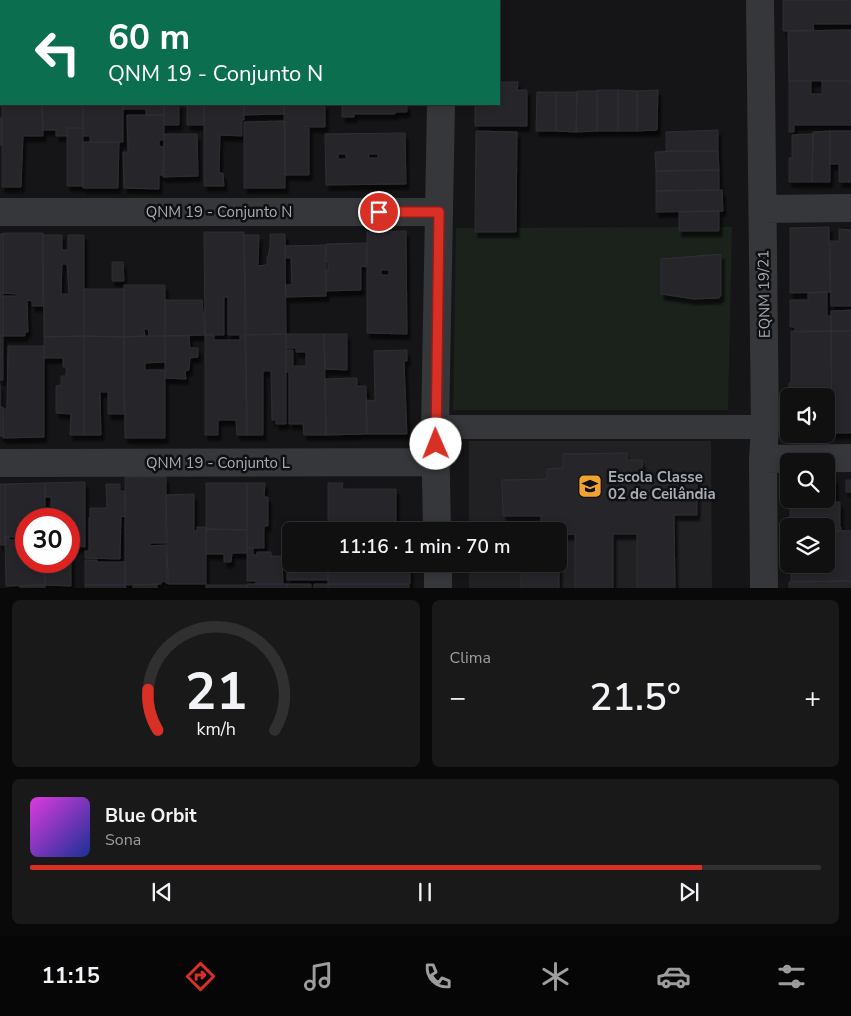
<!DOCTYPE html>
<html lang="pt">
<meta charset="utf-8">
<style>
:root{--surface:#101011;--page:#19191a;--text:#f1f3f6;--muted:#9c9d9f;--line:#303031;--accent:#d93025}
body{margin:0;font-family:"Nunito Sans",sans-serif;background:var(--page);color:var(--text);height:100vh;display:flex;flex-direction:column;font-size:19px;white-space:nowrap}
*{box-sizing:border-box;margin:0}
p{font-size:16px;color:var(--muted)}
.icon{flex:none;width:28px;height:28px;fill:none;stroke:currentColor;stroke-width:2;stroke-linecap:round;stroke-linejoin:round}
.map{position:relative;height:588px;overflow:hidden}
.details{display:flex;flex-direction:column;gap:12px;padding:12px;background:#090909;flex:1}
.details>*{flex:none}
.hud{position:absolute;left:0px;top:0px;width:500px;height:105px;box-shadow:0 2px 8px #0003,0 0 0 1px var(--line);background:#0b6e4f;color:#fff;overflow:hidden}
.controls{position:absolute;left:780px;top:388px;display:grid;gap:10px}
.controls a{display:grid;place-items:center;width:55px;height:55px;border-radius:8px;background:var(--surface);box-shadow:0 2px 8px #0003,0 0 0 1px var(--line);font-size:25px}
.speed{position:absolute;left:15px;top:508px;display:flex;gap:10px;font-size:25px;font-weight:700;text-align:center}
.speed>*{display:grid;place-content:center;width:65px;height:65px;border-radius:50%;background:var(--surface);box-shadow:0 2px 8px #0003,0 0 0 1px var(--line);line-height:1}
.speed .limit{border:8px solid #d22;background:#fff;color:#111}
.pin{position:absolute;display:grid;place-items:center;width:42px;height:42px;color:#fff;margin:-21px;border:2px solid #fff;border-radius:50%;box-shadow:0 1px 5px #0007}
.me{position:absolute;width:55px;margin:-28px;rotate:359deg;stroke-linejoin:round;filter:drop-shadow(0 0 4px #0008)}
.turn{display:flex;align-items:center;gap:18px;height:105px;padding:0 25px;font-size:22px}
.turn .icon{width:65px;height:65px;stroke-width:2.5}
.turn b{display:block;font-size:35px;line-height:42px}
.big{font-size:38px;font-weight:600;line-height:1.1}
.details .widget{flex:1;display:flex;flex-direction:column;justify-content:center;gap:8px;min-width:0;padding:0 18px;border-radius:8px;background:var(--page)}
.details .dial{align-items:center;gap:0}
.dial svg{height:130px;overflow:visible;fill:none;stroke:var(--line);stroke-width:7;stroke-linecap:round;text-anchor:middle}
.dial text{fill:var(--text);stroke:none}
.song{display:flex;align-items:center;gap:15px}
.cover{width:60px;height:60px;border-radius:8px;background:linear-gradient(135deg,hsl(300 70% 55%),hsl(230 70% 35%))}
.played{height:5px;border-radius:2px;background:linear-gradient(90deg,var(--accent) 85%,var(--line) 85%)}
.keys{display:flex;justify-content:space-around;direction:ltr}
.heat{display:flex;justify-content:space-between;align-items:center;font-size:28px;direction:ltr}
.details .tiles{flex:1;display:grid;gap:12px;grid-template-columns:1fr 1fr}
.widget:last-child{grid-column:span 2}
.trip{position:absolute;left:282px;top:522px;width:285px;height:50px;border-radius:8px;background:var(--surface);box-shadow:0 2px 8px #0003,0 0 0 1px var(--line);font-weight:600;line-height:50px;text-align:center}
.tabs{display:flex;height:80px;justify-content:space-around;align-items:center;background:#060607;color:var(--muted)}
.tabs .icon{width:35px;height:35px}
.tabs .on{color:var(--accent)}
.tabs b{font-size:22px;color:var(--text)}
.map>svg:first-child{display:block}
.built{fill:#212124}
.green{fill:#1b211b}
.building{fill:#28282b;stroke:#2f2f33;fill-rule:evenodd;filter:url(#shadow)}
.lines{fill:none;stroke-linecap:round;stroke-linejoin:round}
.pedestrian{stroke:#36373b;stroke-width:24}
.minor{stroke:#36373b;stroke-width:28}
.route-casing{stroke:#8d1f18;stroke-width:12}
.route{stroke:#d93025;stroke-width:9}
.labels{text-anchor:middle;dominant-baseline:central;stroke-width:5;stroke-linejoin:round;paint-order:stroke}
.street-label{font-size:15px;fill:#a6adb7;stroke:#101012}
.poi-label{font-size:15px;font-weight:bold;fill:#a6adb7;stroke:#101012;text-anchor:start}
</style>
<div class="map">
<svg width="851" height="589" viewBox="0 0 851 589">
<defs>
<filter id="shadow"><feDropShadow dx="3" dy="5.5" stdDeviation="1" flood-color="#0009"/></filter>
</defs>
<rect width="100%" height="100%" fill="#151517"/>
<path class="built" d="M 469,441 L 711,441 L 712,588 L 469,588 L 469,564 L 559,564 L 559,531 L 469,531 Z"/>
<path class="green" d="M 732,227 L 728,410 L 453,410 L 456,228 Z"/>
<path class="building" d="M 0,0 L 1,1 L 0,71 Z
M 1,0 L 42,0 L 42,1 L 1,1 Z
M 42,0 L 82,0 L 82,1 L 42,1 Z
M 88,0 L 122,0 L 122,1 L 88,1 Z
M 122,0 L 162,0 L 162,1 L 122,1 Z
M 169,0 L 203,0 L 203,1 L 169,1 Z
M 203,0 L 243,0 L 243,1 L 203,1 Z
M 284,0 L 405,0 L 405,1 L 284,1 Z
M 783,0 L 851,0 L 851,24 L 813,24 L 814,31 L 783,31 Z
M 851,30 L 851,81 L 789,81 L 788,31 Z
M 789,81 L 811,81 L 811,94 L 822,94 L 822,81 L 851,81 L 851,125 L 794,125 L 794,132 L 789,132 Z
M 499,82 L 518,82 L 517,90 L 527,90 L 527,126 L 475,126 L 475,104 L 499,104 Z
M 597,90 L 618,90 L 618,131 L 597,131 Z
M 618,90 L 637,91 L 637,131 L 618,131 Z
M 658,90 L 657,130 L 637,131 L 637,91 Z
M 577,91 L 597,91 L 597,131 L 576,132 Z
M 537,92 L 556,92 L 556,131 L 536,131 Z
M 556,92 L 577,92 L 576,132 L 556,131 Z
M 2,104 L 42,104 L 43,136 L 23,136 L 21,187 L 2,187 Z
M 42,104 L 83,104 L 83,128 L 67,128 L 67,136 L 56,136 L 56,130 L 43,130 Z
M 83,104 L 123,104 L 123,142 L 90,142 L 90,136 L 83,136 Z
M 123,104 L 164,104 L 164,115 L 146,115 L 146,109 L 123,109 Z
M 164,104 L 179,104 L 179,125 L 164,125 Z
M 183,104 L 204,104 L 204,125 L 187,125 L 187,106 L 183,106 Z
M 204,104 L 244,104 L 244,120 L 242,120 L 242,136 L 220,135 L 219,173 L 223,173 L 224,186 L 204,186 Z
M 244,104 L 284,104 L 284,114 L 244,115 Z
M 284,104 L 325,104 L 325,127 L 303,127 L 303,128 L 309,128 L 309,175 L 285,175 Z
M 342,104 L 407,104 L 407,112 L 395,112 L 395,114 L 354,114 L 354,117 L 342,117 Z
M 127,115 L 164,115 L 164,140 L 159,140 L 159,146 L 164,147 L 164,169 L 163,175 L 159,175 L 159,189 L 124,188 L 123,152 L 128,152 Z
M 0,118 L 2,118 L 2,145 L 0,145 Z
M 285,121 L 285,188 L 244,188 L 244,122 Z
M 67,128 L 83,128 L 83,186 L 67,186 Z
M 718,130 L 718,151 L 666,151 L 666,132 Z
M 476,131 L 517,132 L 516,232 L 475,232 Z
M 830,131 L 851,131 L 851,182 L 839,182 L 839,164 L 830,164 Z
M 830,131 L 830,182 L 812,182 L 813,132 Z
M 405,133 L 406,184 L 326,185 L 325,134 ZM 338,154 L 346,154 L 346,159 L 338,159 ZM 368,154 L 378,154 L 378,158 L 369,158 Z
M 164,134 L 197,134 L 198,176 L 163,177 Z
M 813,134 L 812,182 L 789,182 L 789,158 L 792,158 L 792,135 Z
M 83,142 L 119,142 L 118,188 L 83,188 Z
M 678,151 L 718,151 L 719,170 L 656,171 L 655,152 Z
M 719,170 L 719,190 L 656,191 L 656,171 Z
M 722,190 L 723,211 L 656,212 L 656,191 Z
M 719,211 L 719,231 L 679,231 L 679,212 Z
M 829,227 L 830,292 L 790,293 L 790,228 Z
M 839,229 L 851,230 L 851,306 L 831,306 L 830,241 L 839,241 Z
M 406,231 L 407,334 L 367,333 L 367,232 ZM 381,270 L 389,270 L 389,275 L 381,275 Z
M 204,232 L 244,232 L 245,335 L 228,335 L 228,297 L 224,297 L 224,335 L 205,335 Z
M 3,233 L 43,233 L 43,306 L 32,306 L 32,301 L 27,300 L 28,332 L 25,332 L 25,336 L 3,336 L 3,296 L 17,296 L 17,294 L 3,293 Z
M 0,234 L 3,234 L 3,336 L 0,336 Z
M 270,234 L 285,234 L 286,334 L 246,335 L 244,235 L 259,235 L 258,266 L 267,265 L 267,257 L 268,257 L 270,246 Z
M 43,235 L 62,235 L 62,250 L 68,250 L 68,235 L 84,235 L 84,336 L 44,337 ZM 62,264 L 67,264 L 69,294 L 61,294 Z
M 367,243 L 366,267 L 361,266 L 361,290 L 326,291 L 326,270 L 328,270 L 328,262 L 325,261 L 326,244 Z
M 326,245 L 326,296 L 286,297 L 285,285 L 292,285 L 291,258 L 285,258 L 285,246 Z
M 721,254 L 721,295 L 719,298 L 694,299 L 661,294 L 661,259 Z
M 112,262 L 123,262 L 124,281 L 112,281 Z
M 124,285 L 165,285 L 165,336 L 149,336 L 148,329 L 144,329 L 145,336 L 124,337 Z
M 84,289 L 124,289 L 124,337 L 84,336 Z
M 827,292 L 827,316 L 831,316 L 831,331 L 795,332 L 795,327 L 790,327 L 790,300 L 808,300 L 808,293 Z
M 165,300 L 202,300 L 205,335 L 165,336 Z
M 851,310 L 851,331 L 831,331 L 831,311 Z
M 791,331 L 831,331 L 832,433 L 826,433 L 826,396 L 789,396 L 789,383 L 791,383 Z
M 831,331 L 851,331 L 851,433 L 832,433 Z
M 286,334 L 286,424 L 276,424 L 276,420 L 272,420 L 271,371 L 263,371 L 263,435 L 247,435 L 245,335 Z
M 286,334 L 324,334 L 326,435 L 304,435 L 303,424 L 289,424 L 289,372 L 286,372 L 286,350 L 293,350 L 293,366 L 306,366 L 306,352 L 296,352 L 296,348 L 286,348 Z
M 324,334 L 347,334 L 347,370 L 325,369 Z
M 205,335 L 214,335 L 214,340 L 240,340 L 240,336 L 246,336 L 247,435 L 237,435 L 236,420 L 221,420 L 218,421 L 218,435 L 205,435 Z
M 0,336 L 3,336 L 3,354 L 0,354 Z
M 84,336 L 84,435 L 70,435 L 71,414 L 56,413 L 56,386 L 61,385 L 61,376 L 66,376 L 66,367 L 63,367 L 63,358 L 44,358 L 44,337 Z
M 84,336 L 124,337 L 124,414 L 108,414 L 108,392 L 100,392 L 101,435 L 84,435 Z
M 145,336 L 165,336 L 165,362 L 145,363 L 145,370 L 165,370 L 165,438 L 125,438 L 124,337 Z
M 165,336 L 189,336 L 190,348 L 198,348 L 198,357 L 190,358 L 189,370 L 185,371 L 186,379 L 165,378 Z
M 8,346 L 44,346 L 44,437 L 3,438 L 3,409 L 7,409 Z
M 407,350 L 407,361 L 404,361 L 407,434 L 367,434 L 366,400 L 375,401 L 374,351 Z
M 0,354 L 3,354 L 3,380 L 0,380 Z
M 357,378 L 357,386 L 366,386 L 367,434 L 326,435 L 325,379 Z
M 0,385 L 0,407 L 3,407 L 3,436 L 0,436 Z
M 627,453 L 627,460 L 642,460 L 643,479 L 697,477 L 697,515 L 674,515 L 675,589 L 637,589 L 637,534 L 613,534 L 613,589 L 575,589 L 575,534 L 559,535 L 559,531 L 541,531 L 541,516 L 503,516 L 502,480 L 547,479 L 547,469 L 563,468 L 563,454 Z
M 125,477 L 166,477 L 166,543 L 150,543 L 150,546 L 166,545 L 167,584 L 165,581 L 161,582 L 161,584 L 125,585 Z
M 826,479 L 835,479 L 835,502 L 840,502 L 840,527 L 841,527 L 841,531 L 826,530 L 826,526 L 790,526 L 790,499 L 826,499 Z
M 846,480 L 851,480 L 851,492 L 846,492 Z
M 85,482 L 85,547 L 77,546 L 77,549 L 71,549 L 71,586 L 45,585 L 45,561 L 69,561 L 69,519 L 51,519 L 51,497 L 45,497 L 45,483 Z
M 45,483 L 45,519 L 26,519 L 26,539 L 22,539 L 22,537 L 5,537 L 5,484 Z
M 206,483 L 247,483 L 247,530 L 206,529 Z
M 247,483 L 265,483 L 264,497 L 268,497 L 268,526 L 264,526 L 264,548 L 247,548 Z
M 328,483 L 343,483 L 342,489 L 396,489 L 396,528 L 328,528 Z
M 0,484 L 5,484 L 5,545 L 0,545 Z
M 106,484 L 120,484 L 120,491 L 125,491 L 126,517 L 121,516 L 120,559 L 85,558 L 85,551 L 89,551 L 89,517 L 90,518 L 90,508 L 107,508 Z
M 194,494 L 194,531 L 197,531 L 197,527 L 206,527 L 206,584 L 168,584 L 166,495 Z
M 206,529 L 247,530 L 247,553 L 232,553 L 231,562 L 224,562 L 224,554 L 206,554 Z
M 826,530 L 851,531 L 851,581 L 791,582 L 791,564 L 826,564 Z
M 287,532 L 291,532 L 291,564 L 328,564 L 328,580 L 287,580 Z
M 5,537 L 9,537 L 9,540 L 22,540 L 22,559 L 26,559 L 26,561 L 45,561 L 45,585 L 6,586 Z
M 247,548 L 253,548 L 253,555 L 257,555 L 257,552 L 271,552 L 271,556 L 282,556 L 283,584 L 256,584 L 256,581 L 247,581 Z
M 85,560 L 97,560 L 97,562 L 125,562 L 125,585 L 85,585 Z
M 328,564 L 410,564 L 410,584 L 328,584 Z
M 521,564 L 559,564 L 559,589 L 521,589 Z
M 851,581 L 851,589 L 789,589 L 789,582 Z
M 157,584 L 157,589 L 133,589 L 133,585 Z
M 247,584 L 287,584 L 287,589 L 247,589 Z
M 287,584 L 311,584 L 311,589 L 287,589 Z
M 314,584 L 328,584 L 328,589 L 314,589 Z
M 328,584 L 409,584 L 409,589 L 328,589 Z
M 45,585 L 45,589 L 20,589 L 20,586 Z
M 85,585 L 125,585 L 126,589 L 85,589 Z
M 206,585 L 247,585 L 247,589 L 206,589 Z"/>
<g class="lines">
<path class="pedestrian" d="M 435,427 L 765,427"/>
<path class="minor" d="M 442,0 L 442,1
M 760,0 L 765,427 L 763,459 L 764,589
M 763,209 L 851,208
M 0,212 L 439,212
M 763,459 L 851,458
M 0,463 L 437,462
M 437,531 L 435,427 L 441,104
M 438,564 L 438,589"/>
</g>
<g class="lines">
<g class="route-casing">
<path id="route" d="M 379,212 L 439,212 L 436,444"/>
</g>
<use href="#route" class="route"/>
</g>
<defs>
<g id="school-square" transform="scale(1.25)"><rect x="-9" y="-9" width="18" height="18" rx="4" fill="#f1a332" stroke="#101012"/><path d="M0-5L7-2L0 1L-7-2ZM-4 1L0 2.5L4 1V4Q0 6-4 4Z" fill="#111"/></g>
</defs>
<g fill-rule="evenodd">
<use href="#school-square" x="590" y="486"/>
</g>
<g class="labels">
<g class="street-label">
<text x="219" y="212">QNM 19 - Conjunto N</text>
<text transform="translate(764 294) rotate(-91)">EQNM 19/21</text>
<text x="218" y="463">QNM 19 - Conjunto L</text>
</g>
<g class="poi-label">
<text x="608" y="477">Escola Classe<tspan x="608" dy="17">02 de Ceilândia</tspan></text>
</g>
</g>
</svg>
<div class="controls">
<a><svg class="icon" aria-label="sound" viewBox="0 0 24 24"><path d="M4 9h4l5-4v14l-5-4H4zM17 9q2 3 0 6"/></svg></a>
<a><svg class="icon" aria-label="search" viewBox="0 0 24 24"><circle cx="10" cy="10" r="6"/><path d="M15 15l6 6"/></svg></a>
<a><svg class="icon" aria-label="layers" viewBox="0 0 24 24"><path d="M12 4l9 5-9 5-9-5zM3 14l9 5 9-5"/></svg></a>
</div>
<div class="speed"><div class="limit">30</div></div>
<div class="pin" style="left:379px;top:212px;background:#d93025"><svg class="icon" aria-label="arrive" viewBox="0 0 24 24"><path d="M6 21V4h12l-3 4 3 4H6"/></svg></div>
<svg class="me" style="left:436px;top:444px" viewBox="-20 -20 40 40"><circle r="19" fill="#fff"/><path d="M0-13L10 11 0 6-10 11z" fill="#d93025"/></svg>
<div class="trip">11:16 · 1 min · 70 m</div>
<div class="hud">
<div class="turn"><svg class="icon" aria-label="left" viewBox="0 0 24 24"><path d="M17 20v-9H6M10 6l-5 5 5 5"/></svg><div><b>60 m</b>QNM 19 - Conjunto N</div></div>
</div>
</div>
<section class="details">
<div class="tiles">
<div class="widget dial"><svg viewBox="0 0 100 80">
<path d="M14 69A42 42 0 1 1 86 69"/>
<path d="M14 69A42 42 0 0 1 8 44" stroke="#d93025"/>
<text x="50" y="56" font-size="32" font-weight="700">21</text>
<text x="50" y="72" font-size="11">km/h</text>
</svg></div>
<div class="widget"><p>Clima</p>
<div class="heat"><a>−</a><b class="big">21.5°</b><a>+</a></div>
</div>
<div class="widget">
<div class="song"><i class="cover"></i><div><b>Blue Orbit</b><p>Sona</p></div></div>
<div class="played"></div>
<div class="keys"><svg class="icon" aria-label="previous" viewBox="0 0 24 24"><path d="M18 5L8 12l10 7zM5 5v14"/></svg><svg class="icon" aria-label="pause" viewBox="0 0 24 24"><path d="M8 5v14M16 5v14"/></svg><svg class="icon" aria-label="next" viewBox="0 0 24 24"><path d="M6 5l10 7-10 7zM19 5v14"/></svg></div>
</div>
</div>
</section>
<nav class="tabs">
<b>11:15</b>
<svg class="icon on" aria-label="directions" viewBox="0 0 24 24"><path d="M12 3l9 9-9 9-9-9zM9 14v-3h6M13 9l2 2-2 2"/></svg>
<svg class="icon" aria-label="music" viewBox="0 0 24 24"><path d="M9 18V5l10-2v13"/><circle cx="6" cy="18" r="3"/><circle cx="16" cy="16" r="3"/></svg>
<svg class="icon" aria-label="phone" viewBox="0 0 24 24"><path d="M5 4h4l2 5-3 2q2 4 5 5l2-3 5 2v4C11 20 4 13 5 4z"/></svg>
<svg class="icon" aria-label="climate" viewBox="0 0 24 24"><path d="M12 3v18M4 7l16 10M4 17L20 7"/></svg>
<svg class="icon" aria-label="car" viewBox="0 0 24 24"><path d="M5 17H2v-5l4-1 3-4h7l3 4 3 1v5h-3M9 17h6M6 11h13"/><circle cx="7" cy="17" r="2"/><circle cx="17" cy="17" r="2"/></svg>
<svg class="icon" aria-label="filters" viewBox="0 0 24 24"><path d="M4 7h16M4 17h16"/><circle cx="9" cy="7" r="2"/><circle cx="15" cy="17" r="2"/></svg>
</nav>
